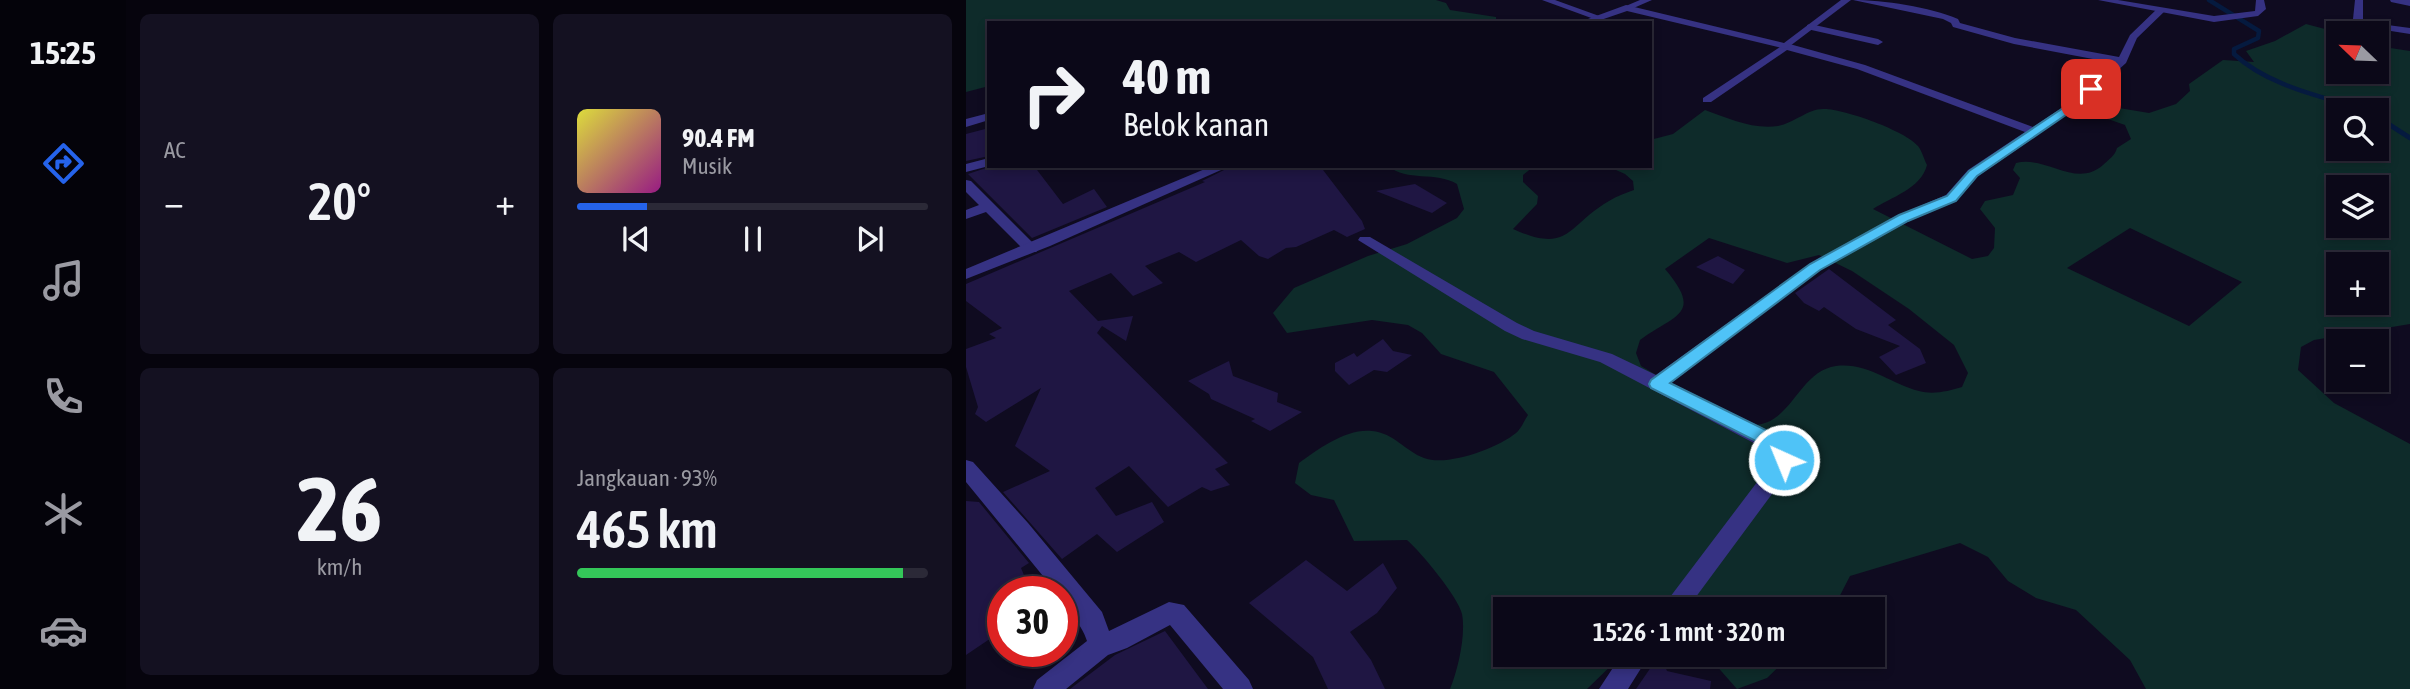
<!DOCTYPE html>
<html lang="id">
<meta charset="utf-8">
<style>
:root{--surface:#0b0818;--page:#141121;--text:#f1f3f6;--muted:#9a9aa2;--line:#2b2937;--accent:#2563eb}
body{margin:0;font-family:"Asap Condensed",sans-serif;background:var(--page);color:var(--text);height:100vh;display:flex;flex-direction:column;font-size:26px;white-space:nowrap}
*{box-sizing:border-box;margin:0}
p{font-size:23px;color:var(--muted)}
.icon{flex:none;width:38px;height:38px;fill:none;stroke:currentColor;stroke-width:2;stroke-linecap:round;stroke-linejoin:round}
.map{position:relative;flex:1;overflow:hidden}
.details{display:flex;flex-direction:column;gap:14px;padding:14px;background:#06040d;width:840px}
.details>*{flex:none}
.banner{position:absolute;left:21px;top:21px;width:665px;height:147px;border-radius:0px;box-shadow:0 4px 10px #0003,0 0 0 2px var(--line);background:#0b0818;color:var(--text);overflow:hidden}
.needle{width:46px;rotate:293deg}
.fabs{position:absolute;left:1360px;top:21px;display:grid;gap:14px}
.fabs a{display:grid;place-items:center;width:63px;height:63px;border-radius:0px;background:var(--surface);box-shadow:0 4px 10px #0003,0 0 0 2px var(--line);font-size:35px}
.speed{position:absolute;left:21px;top:576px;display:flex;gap:14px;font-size:35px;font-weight:700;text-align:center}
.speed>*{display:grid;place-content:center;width:91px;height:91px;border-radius:50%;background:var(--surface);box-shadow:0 4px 10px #0003,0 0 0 2px var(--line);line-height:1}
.speed .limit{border:10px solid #d22;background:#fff;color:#111}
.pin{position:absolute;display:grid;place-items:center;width:60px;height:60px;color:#fff;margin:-30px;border-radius:14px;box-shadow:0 4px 10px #0006}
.me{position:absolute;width:77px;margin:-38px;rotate:316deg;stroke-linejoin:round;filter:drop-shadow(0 0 5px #0008)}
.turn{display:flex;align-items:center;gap:24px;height:147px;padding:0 21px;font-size:32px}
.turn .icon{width:91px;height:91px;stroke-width:2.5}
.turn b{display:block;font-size:49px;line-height:60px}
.big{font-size:52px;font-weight:600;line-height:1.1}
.details .card{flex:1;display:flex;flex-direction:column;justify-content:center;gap:10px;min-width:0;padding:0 24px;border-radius:10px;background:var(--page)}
.details .dial{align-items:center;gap:0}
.dial b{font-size:91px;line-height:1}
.song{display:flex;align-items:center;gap:21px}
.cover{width:84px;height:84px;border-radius:10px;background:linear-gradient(135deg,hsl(60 70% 55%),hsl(310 70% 35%))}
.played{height:7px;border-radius:4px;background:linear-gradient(90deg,var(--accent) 20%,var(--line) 20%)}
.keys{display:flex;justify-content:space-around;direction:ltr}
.heat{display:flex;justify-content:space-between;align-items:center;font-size:38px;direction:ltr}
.charge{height:10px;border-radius:5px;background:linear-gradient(90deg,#34c759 93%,var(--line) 0)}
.details .tiles{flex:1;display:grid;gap:14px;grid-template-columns:repeat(2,1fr)}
.trip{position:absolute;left:527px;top:597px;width:392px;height:70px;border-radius:0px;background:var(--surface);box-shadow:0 4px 10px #0003,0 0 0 2px var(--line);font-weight:600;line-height:70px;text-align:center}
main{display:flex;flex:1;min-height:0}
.tabs{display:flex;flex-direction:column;width:126px;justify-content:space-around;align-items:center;background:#04030a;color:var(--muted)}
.tabs .icon{width:49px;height:49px}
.tabs .current{color:var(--accent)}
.tabs b{font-size:32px;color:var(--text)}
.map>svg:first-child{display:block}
.green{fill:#0e2b2a;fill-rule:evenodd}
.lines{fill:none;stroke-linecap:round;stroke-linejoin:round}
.stream-far1{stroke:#051a3f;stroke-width:4.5}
.stream{stroke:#051a3f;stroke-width:5}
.building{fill:#1f1643}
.minor{fill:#363283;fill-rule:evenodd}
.tertiary{fill:#363283;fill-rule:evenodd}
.route{fill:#4fc3f7;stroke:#337fa1;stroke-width:2}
</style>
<main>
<nav class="tabs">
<b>15:25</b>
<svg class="icon current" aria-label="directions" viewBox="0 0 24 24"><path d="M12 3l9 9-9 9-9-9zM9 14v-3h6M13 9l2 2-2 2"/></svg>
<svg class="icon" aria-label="music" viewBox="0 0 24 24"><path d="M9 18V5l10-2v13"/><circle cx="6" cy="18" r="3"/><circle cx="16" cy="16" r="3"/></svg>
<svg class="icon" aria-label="phone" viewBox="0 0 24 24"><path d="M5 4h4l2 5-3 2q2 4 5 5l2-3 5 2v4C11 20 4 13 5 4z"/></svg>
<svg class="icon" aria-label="climate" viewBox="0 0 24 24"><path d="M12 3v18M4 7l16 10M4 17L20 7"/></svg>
<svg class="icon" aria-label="car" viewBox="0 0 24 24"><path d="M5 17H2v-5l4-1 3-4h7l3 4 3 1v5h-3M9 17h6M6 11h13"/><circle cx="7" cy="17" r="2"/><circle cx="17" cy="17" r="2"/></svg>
</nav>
<section class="details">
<div class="tiles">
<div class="card"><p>AC</p>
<div class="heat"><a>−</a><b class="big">20°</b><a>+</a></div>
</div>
<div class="card">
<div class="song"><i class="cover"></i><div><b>90.4 FM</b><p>Musik</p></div></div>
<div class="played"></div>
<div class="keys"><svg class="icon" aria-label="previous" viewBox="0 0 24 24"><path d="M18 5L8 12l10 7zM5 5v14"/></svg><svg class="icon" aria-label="pause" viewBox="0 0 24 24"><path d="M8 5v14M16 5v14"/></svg><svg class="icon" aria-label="next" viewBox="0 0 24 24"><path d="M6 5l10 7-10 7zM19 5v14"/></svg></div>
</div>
<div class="card dial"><b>26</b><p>km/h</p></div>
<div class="card"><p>Jangkauan · 93%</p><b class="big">465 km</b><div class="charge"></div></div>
</div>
</section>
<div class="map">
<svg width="1444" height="689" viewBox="0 0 1444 689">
<rect width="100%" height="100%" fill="#0f0b20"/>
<path class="green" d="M 0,0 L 470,0 L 480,3 L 484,10 L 530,17 L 530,21 L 23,23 L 23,86 L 0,92 Z
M 1340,24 L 1374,33 L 1372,72 L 1410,72 L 1411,46 L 1444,51 L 1444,324 L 1348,340 L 1335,347 L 1332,370 L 1368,403 L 1444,444 L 1444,689 L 1180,689 L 1164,660 L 1110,610 L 1070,598 L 1042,581 L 1022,557 L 994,543 L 884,576 L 867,609 L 539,609 L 539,654 L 656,655 L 621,689 L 484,689 C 492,670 500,635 496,614 C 493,598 454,551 441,540 L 388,541 L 368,500 L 345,495 L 329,483 L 333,463 C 352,449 381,428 406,431 C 428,433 439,451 458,458 C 481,467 532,448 550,433 C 555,429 558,421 562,415 L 528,372 L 475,354 L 456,333 L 442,325 L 406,320 L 321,333 L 307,313 L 328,288 L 402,256 L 441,244 L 491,218 L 498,209 L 491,184 C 470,171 441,182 422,166 L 568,166 L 557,175 L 557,182 L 572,196 L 571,204 L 547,229 C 604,255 601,225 643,201 C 651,196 660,193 668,190 L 667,181 L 659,174 L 641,166 L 684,166 L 684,140 L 707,134 L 739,110 C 761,118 788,130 812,126 C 828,123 842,109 857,109 C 876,108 940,131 952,146 C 956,151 958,159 961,165 C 955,189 925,197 907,209 L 1006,259 L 1022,256 L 1028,248 L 1029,228 L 1014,209 L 1019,201 L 1047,195 L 1054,178 L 1047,170 L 1050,163 C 1080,155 1110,189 1137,165 C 1143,159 1149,156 1151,148 L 1165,139 L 1159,125 L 1119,111 L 1141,106 L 1183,113 L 1210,104 L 1224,91 L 1223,84 L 1257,60 L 1288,62 L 1280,51 L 1309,41 ZM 1372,110 L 1410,110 L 1410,149 L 1372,149 ZM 1372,187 L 1410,187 L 1410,226 L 1372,226 ZM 1164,228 L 1276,282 L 1223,326 L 1101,268 ZM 743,238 L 821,263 L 853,255 L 886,271 L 943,309 L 988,345 L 1002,373 L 996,387 C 983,391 967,395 953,391 C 925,384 901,362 870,366 C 838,371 830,407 804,421 C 797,425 786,425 778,427 L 675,366 L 670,353 L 674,340 C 709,314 738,315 699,269 ZM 1372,264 L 1410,264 L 1410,303 L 1372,303 Z
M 741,655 L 825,655 L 801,678 L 771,689 Z"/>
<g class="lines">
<path class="stream-far1" d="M 1243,0 L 1293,31 L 1292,38 L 1268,49 L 1268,54 C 1302,86 1355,96 1399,110"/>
<path class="stream" d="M 1395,109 L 1399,110
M 1410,116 L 1444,138"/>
</g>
<path class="building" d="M 23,128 L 23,156 L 0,161 L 0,134 Z
M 26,166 L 68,166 L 97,204 L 128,189 L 141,207 L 66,238 L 2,174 Z
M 266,166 L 354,166 L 396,221 L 399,229 L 381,237 L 368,230 L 330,247 L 320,248 L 302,259 L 293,256 L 275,240 L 230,262 L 213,252 L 179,266 L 197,283 L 167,296 L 145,273 L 103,291 L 132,321 L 167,316 L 160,341 L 136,326 L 131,333 L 262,463 L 249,469 L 264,485 L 245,491 L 236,487 L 202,507 L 163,466 L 129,488 L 150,516 L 186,502 L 198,522 L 151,552 L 131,534 L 96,559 L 37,492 L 84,471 L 49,446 L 75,388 L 20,422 L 9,414 L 12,407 L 0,367 L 0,349 L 30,338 L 23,334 L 36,328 L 0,301 L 0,284 L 239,182 L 236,181 Z
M 449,184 L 481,203 L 466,213 L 410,191 Z
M 752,256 L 779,270 L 767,284 L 730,267 Z
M 863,269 L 930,320 L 922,325 L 954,349 L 960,363 L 930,375 L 913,357 L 934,346 L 890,329 L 858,307 L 853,311 L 838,303 L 829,293 Z
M 417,339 L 427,351 L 446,355 L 421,372 L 408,370 L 383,385 L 369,371 L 369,363 L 388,353 L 391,357 Z
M 263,361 L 267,376 L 312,393 L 311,402 L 336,412 L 304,431 L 285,421 L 289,419 L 245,399 L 243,394 L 222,381 Z
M 0,501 L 13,502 L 63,563 L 55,568 L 65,592 L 37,592 L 37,630 L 0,655 Z
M 340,560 L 381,591 L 417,563 L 431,588 L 411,613 L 384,632 L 405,660 L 419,689 L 362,689 L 347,657 L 283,603 Z
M 199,631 L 242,689 L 104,689 L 149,655 Z
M 694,654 L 701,671 L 745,681 L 744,689 L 670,689 Z"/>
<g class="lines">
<path class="minor" d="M 576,0 L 589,0 L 636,17 L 628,19 Z
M 674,0 L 686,0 L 663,10 L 655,8 Z
M 887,0 C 917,0 964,7 992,19 L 994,23 L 1049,38 L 1153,57 L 1164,35 L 1192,8 L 1200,10 L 1171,38 L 1160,63 L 1110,108 L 1012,176 L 990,201 L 943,221 L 854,270 L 705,383 L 807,433 L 818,441 L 828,460 L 823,471 L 721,609 L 695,609 L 807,461 L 803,451 L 634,362 L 556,339 L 539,331 L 392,240 L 394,237 L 404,237 L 551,323 L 568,331 L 646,354 L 690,375 L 844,264 L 933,215 L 980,195 L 1002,170 L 1059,132 L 891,69 L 821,50 L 745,102 L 737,102 L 737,98 L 820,43 L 899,65 L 1067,127 L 1102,104 L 1148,63 L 1048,44 L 987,27 L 985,23 L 977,19 Z
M 1389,0 L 1397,0 L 1397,19 L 1399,22 L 1444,28 L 1444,34 L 1393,26 L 1387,19 Z
M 1424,0 L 1444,0 L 1444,6 L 1425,2 Z
M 844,24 L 912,39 L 917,42 L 912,45 L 841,29 L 841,25 Z
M 23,113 L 23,120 L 0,127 L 0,119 Z
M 23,158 L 23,166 L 0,172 L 0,164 Z
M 0,180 L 5,181 L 73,249 L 70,252 L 60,252 L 20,212 L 0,219 L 0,210 L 13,205 L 0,192 Z
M 0,460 L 7,462 L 62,523 L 136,612 L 143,631 L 203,602 L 218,605 L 283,680 L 287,689 L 257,689 L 204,625 L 161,648 L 142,655 L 100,689 L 67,689 L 71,680 L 121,641 C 116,623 96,606 96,592 L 90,592 L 0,482 Z
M 656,654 L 684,654 L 662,689 L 633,689 Z"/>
<path class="tertiary" d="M 875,0 L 885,0 L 820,49 L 661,11 L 626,23 L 611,23 L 660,5 L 818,43 Z
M 1132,0 L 1152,0 L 1248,16 L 1289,11 L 1290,0 L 1298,0 L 1300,9 L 1292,16 L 1248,22 Z
M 246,166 L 264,166 L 84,246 L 0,279 L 0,269 Z"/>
</g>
<path class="route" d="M 1122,87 L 1130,89 L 1110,108 L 1011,176 L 990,201 L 942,221 L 854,270 L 704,383 L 806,433 L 818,441 L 828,460 L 825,465 L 812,465 L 804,451 L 794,443 L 685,388 L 683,384 L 685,380 L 844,264 L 933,215 L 981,196 L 1003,171 L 1103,104 Z"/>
</svg>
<div class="fabs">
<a><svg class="needle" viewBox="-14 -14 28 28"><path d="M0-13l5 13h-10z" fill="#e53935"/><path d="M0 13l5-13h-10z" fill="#9a9aa2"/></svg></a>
<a><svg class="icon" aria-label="search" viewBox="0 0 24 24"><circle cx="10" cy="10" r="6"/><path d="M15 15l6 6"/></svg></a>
<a><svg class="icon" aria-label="layers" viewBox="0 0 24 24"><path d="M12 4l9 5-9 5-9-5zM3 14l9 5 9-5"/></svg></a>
<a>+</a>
<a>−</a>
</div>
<div class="speed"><div class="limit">30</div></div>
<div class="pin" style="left:1125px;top:89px;background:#d93025"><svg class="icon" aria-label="arrive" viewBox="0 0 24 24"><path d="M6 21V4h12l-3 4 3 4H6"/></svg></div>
<svg class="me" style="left:818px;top:460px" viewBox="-20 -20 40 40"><circle r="17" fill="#4fc3f7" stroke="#fff" stroke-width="3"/><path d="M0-11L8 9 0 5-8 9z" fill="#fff"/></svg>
<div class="trip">15:26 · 1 mnt · 320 m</div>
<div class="banner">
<div class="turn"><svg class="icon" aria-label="right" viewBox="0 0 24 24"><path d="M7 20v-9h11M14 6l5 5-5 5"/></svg><div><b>40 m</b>Belok kanan</div></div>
</div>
</div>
</main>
